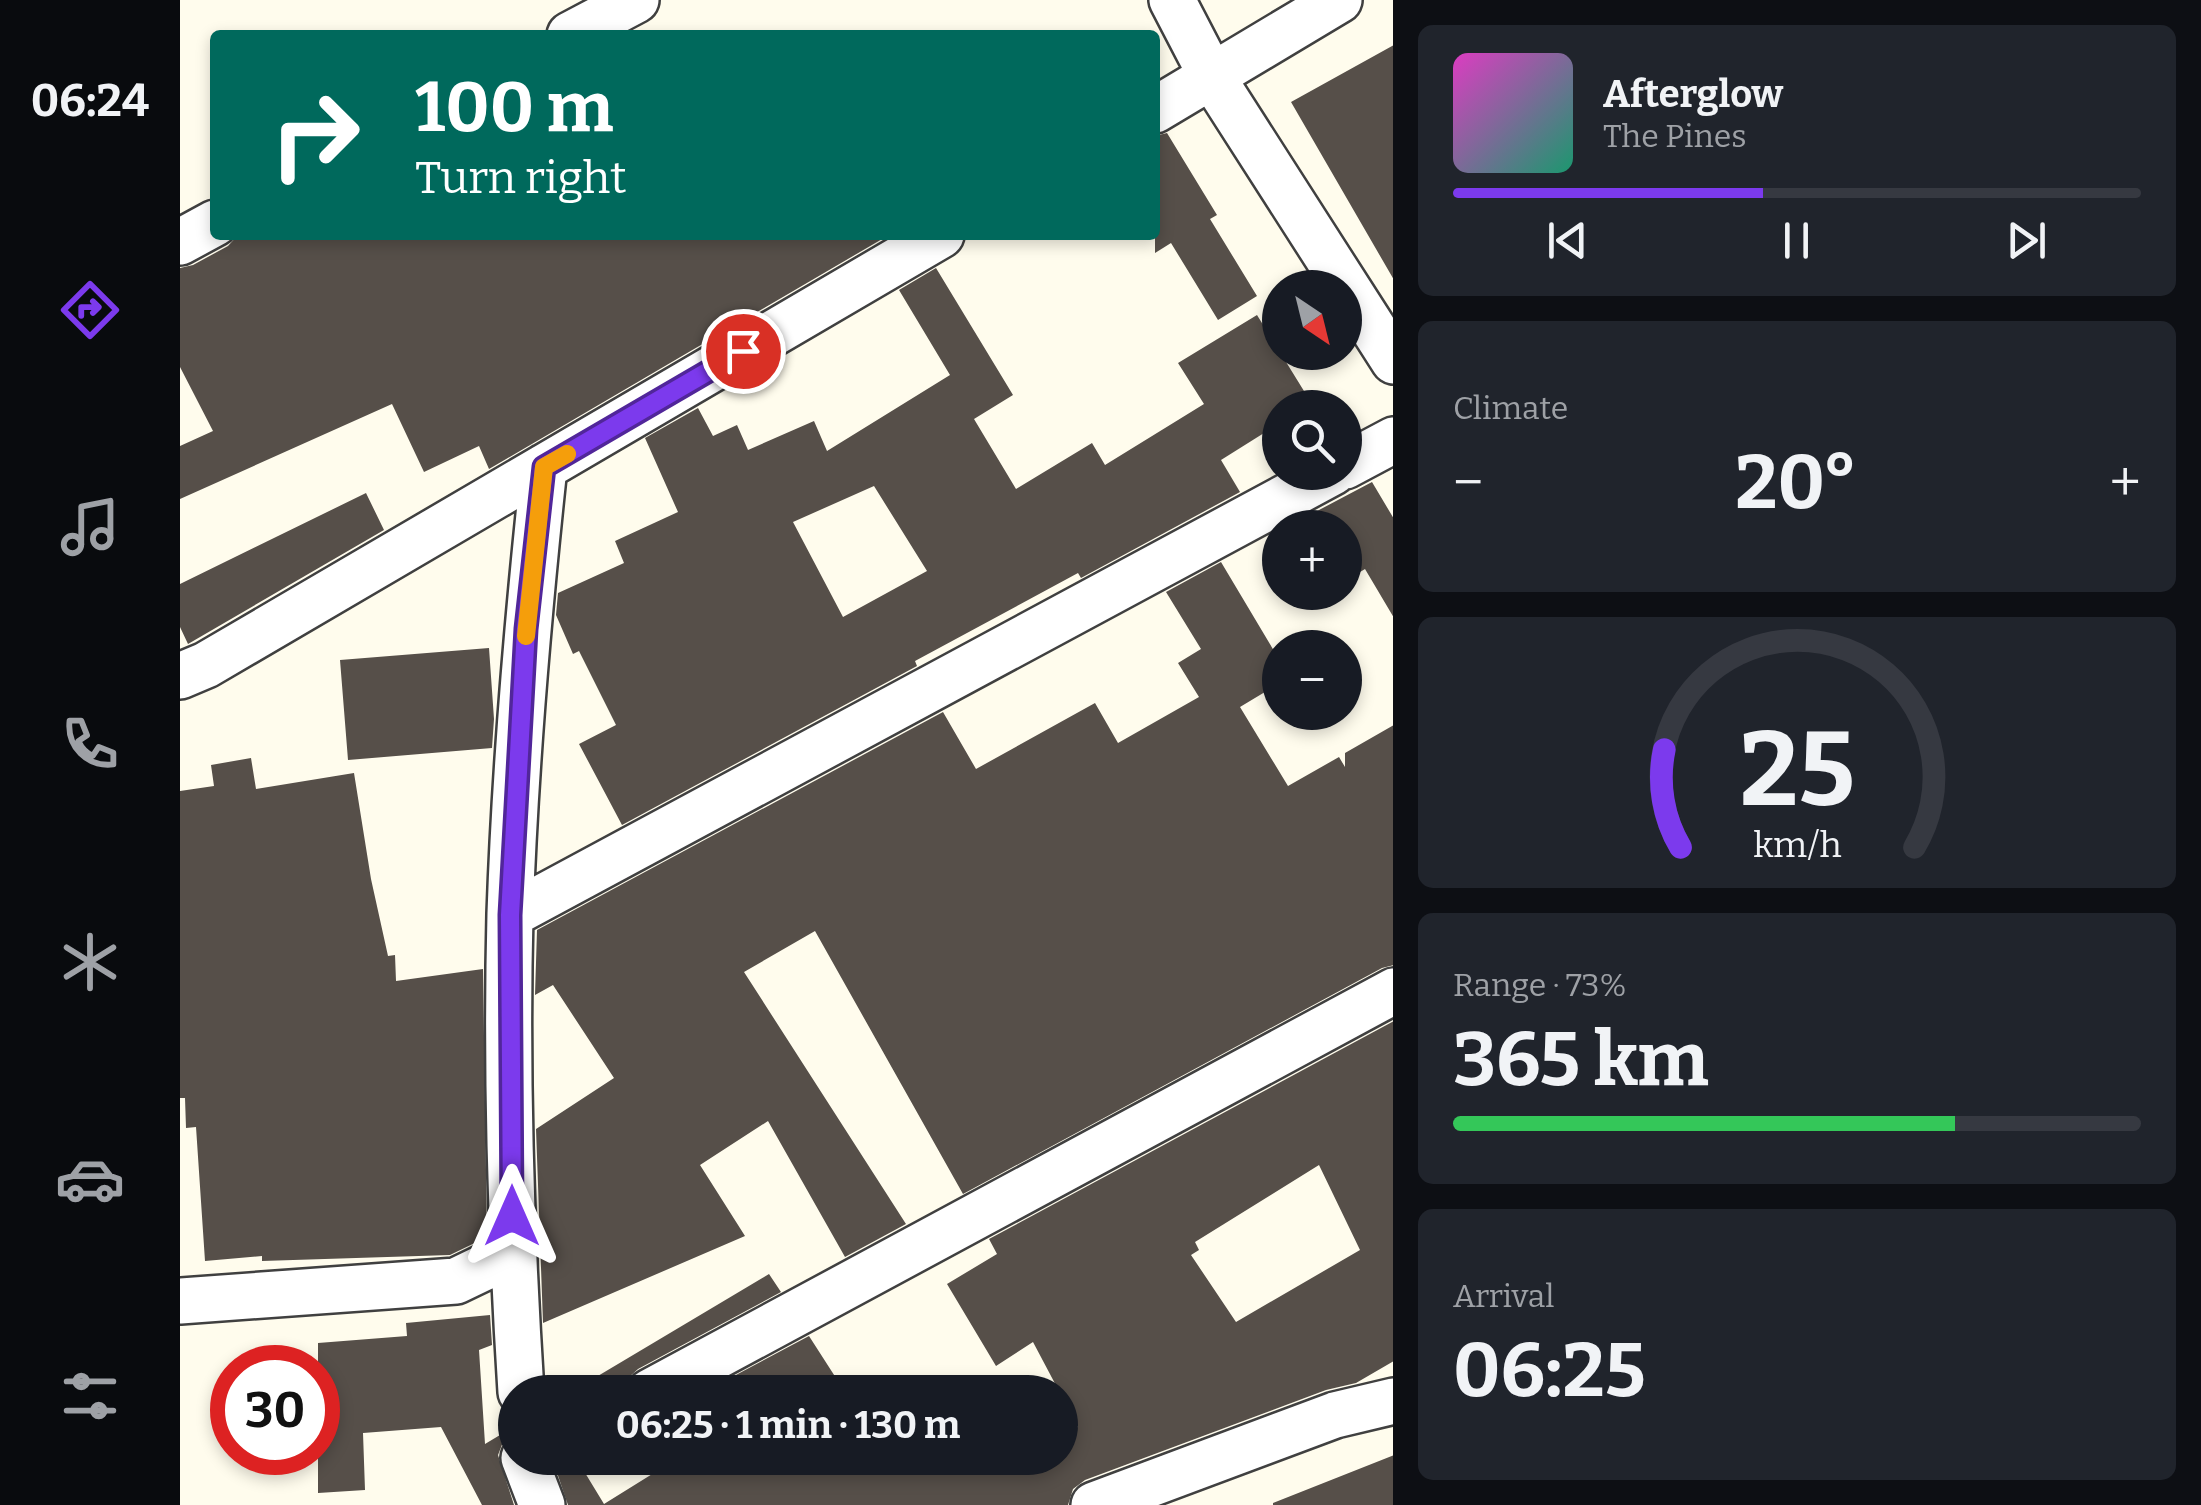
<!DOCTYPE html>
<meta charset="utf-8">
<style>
:root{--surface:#171b24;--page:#20242c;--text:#f1f3f6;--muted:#9ea1a6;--line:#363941;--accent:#7c3aed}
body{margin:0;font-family:Bitter,serif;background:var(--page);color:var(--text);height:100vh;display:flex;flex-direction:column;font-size:38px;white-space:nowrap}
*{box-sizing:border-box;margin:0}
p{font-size:32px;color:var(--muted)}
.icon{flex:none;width:55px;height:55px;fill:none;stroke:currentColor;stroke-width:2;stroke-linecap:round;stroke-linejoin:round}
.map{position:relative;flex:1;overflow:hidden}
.side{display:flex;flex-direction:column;gap:25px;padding:25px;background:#0d0f14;width:808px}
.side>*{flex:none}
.top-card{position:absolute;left:30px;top:30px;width:950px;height:210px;border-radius:10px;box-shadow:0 5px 15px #0003;background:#00695c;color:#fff;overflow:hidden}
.needle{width:65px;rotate:145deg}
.tools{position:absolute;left:1082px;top:270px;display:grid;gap:20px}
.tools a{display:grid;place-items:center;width:100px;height:100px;border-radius:50%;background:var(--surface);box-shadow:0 5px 15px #0003;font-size:50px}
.speed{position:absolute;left:30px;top:1345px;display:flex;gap:20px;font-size:50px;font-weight:700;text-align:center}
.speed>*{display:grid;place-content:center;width:130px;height:130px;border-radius:50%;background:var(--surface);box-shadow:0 5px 15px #0003;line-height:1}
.speed .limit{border:15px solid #d22;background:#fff;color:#111}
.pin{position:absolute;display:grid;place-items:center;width:85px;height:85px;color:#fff;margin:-42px;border:5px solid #fff;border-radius:50%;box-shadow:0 2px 10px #0007}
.me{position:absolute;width:110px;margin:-55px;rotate:0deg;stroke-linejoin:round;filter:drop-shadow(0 0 8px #0008)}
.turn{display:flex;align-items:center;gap:35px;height:210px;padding:0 40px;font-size:45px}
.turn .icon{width:130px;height:130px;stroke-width:2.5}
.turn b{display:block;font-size:70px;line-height:85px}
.big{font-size:75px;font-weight:700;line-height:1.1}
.side .tile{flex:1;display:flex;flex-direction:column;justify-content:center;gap:15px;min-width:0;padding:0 35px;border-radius:15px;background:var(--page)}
.side .dial{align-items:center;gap:0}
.dial svg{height:260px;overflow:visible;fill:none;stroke:var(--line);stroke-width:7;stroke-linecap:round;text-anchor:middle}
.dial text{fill:var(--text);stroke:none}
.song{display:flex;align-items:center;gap:30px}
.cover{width:120px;height:120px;border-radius:15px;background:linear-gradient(135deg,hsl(310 70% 55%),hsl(160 70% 35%))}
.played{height:10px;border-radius:5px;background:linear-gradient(90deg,var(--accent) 45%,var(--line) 45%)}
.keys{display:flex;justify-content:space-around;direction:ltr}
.heat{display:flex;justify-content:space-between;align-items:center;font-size:55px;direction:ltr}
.charge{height:15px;border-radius:8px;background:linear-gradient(90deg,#34c759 73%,var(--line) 0)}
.trip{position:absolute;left:318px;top:1375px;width:580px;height:100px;border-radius:50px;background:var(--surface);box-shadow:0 5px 15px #0003;font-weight:700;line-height:100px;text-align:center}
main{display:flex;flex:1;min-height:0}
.tab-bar{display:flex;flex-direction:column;width:180px;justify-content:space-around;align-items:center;background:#090b0e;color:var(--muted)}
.tab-bar .icon{width:70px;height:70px}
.tab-bar .on{color:var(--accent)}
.tab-bar b{font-size:45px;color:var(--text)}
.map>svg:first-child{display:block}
.building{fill:#564f49;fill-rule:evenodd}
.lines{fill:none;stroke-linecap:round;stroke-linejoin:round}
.street-casing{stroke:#404040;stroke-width:50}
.street{stroke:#fff;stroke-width:45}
.route-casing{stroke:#51269a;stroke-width:25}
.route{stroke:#7c3aed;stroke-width:18}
.slow{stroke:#f59e0b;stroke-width:18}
</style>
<main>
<nav class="tab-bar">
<b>06:24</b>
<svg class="icon on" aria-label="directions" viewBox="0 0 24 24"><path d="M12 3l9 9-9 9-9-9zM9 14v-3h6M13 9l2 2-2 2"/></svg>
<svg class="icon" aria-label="music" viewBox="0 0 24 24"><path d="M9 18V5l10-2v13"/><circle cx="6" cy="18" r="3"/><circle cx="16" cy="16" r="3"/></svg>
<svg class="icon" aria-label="phone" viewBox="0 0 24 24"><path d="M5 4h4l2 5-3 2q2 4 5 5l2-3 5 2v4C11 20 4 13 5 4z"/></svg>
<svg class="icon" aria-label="climate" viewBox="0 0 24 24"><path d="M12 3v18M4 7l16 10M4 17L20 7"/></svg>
<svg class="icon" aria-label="car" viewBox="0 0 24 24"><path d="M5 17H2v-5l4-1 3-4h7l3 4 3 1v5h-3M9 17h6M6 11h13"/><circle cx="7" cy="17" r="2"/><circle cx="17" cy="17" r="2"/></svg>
<svg class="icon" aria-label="filters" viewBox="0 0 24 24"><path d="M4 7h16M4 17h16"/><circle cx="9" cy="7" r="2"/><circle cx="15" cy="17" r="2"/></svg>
</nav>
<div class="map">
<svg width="1214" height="1505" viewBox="0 0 1214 1505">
<rect width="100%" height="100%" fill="#fffced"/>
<path class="building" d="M 1214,45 L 1214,280 L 1111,102 Z
M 987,133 L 1037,215 L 1030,219 L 1077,296 L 1038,320 L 991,243 L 975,253 L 975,136 Z
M 58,235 L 709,235 L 309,469 L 299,446 L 244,472 L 212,404 L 0,499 L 0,446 L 33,431 L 0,367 L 0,268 L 13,265 L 48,246 Z
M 756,268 L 833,395 L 794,419 L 836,489 L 912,443 L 925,465 L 1024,404 L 998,363 L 1077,315 L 1132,404 L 1126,408 L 1100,408 L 1100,423 L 1041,460 L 1060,492 L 901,578 L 898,573 L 735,661 L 737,666 L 442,825 L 399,744 L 436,725 L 399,651 L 393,654 L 376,615 L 378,593 L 444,563 L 435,541 L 498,512 L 465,438 L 518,408 L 533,436 L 557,425 L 568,450 L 634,421 L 647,451 L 770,375 L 719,290 ZM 694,486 L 747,571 L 663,617 L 613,522 Z
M 1192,482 L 1214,519 L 1214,618 L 1185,569 L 1165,581 L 1165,528 L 1105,528 Z
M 186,493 L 204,530 L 8,644 L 0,627 L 0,584 Z
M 1041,562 L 1100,661 L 1100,683 L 1060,707 L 1108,786 L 1159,757 L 1165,767 L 1165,753 L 1214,725 L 1214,965 L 1202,968 L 783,1194 L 635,931 L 564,972 L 726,1224 L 665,1257 L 588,1121 L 520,1165 L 565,1236 L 363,1323 L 356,1129 L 434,1078 L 373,985 L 355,995 L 357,930 L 763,712 L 796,769 L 915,703 L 938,743 L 1019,697 L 998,663 L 1021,649 L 986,592 Z
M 309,648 L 314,719 L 312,748 L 168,760 L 160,660 Z
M 71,758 L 76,789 L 174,773 L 191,879 L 208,956 L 215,955 L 216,981 L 303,969 L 307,1237 L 270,1255 L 82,1261 L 82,1256 L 25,1261 L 16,1127 L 6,1128 L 5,1098 L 0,1098 L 0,791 L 34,786 L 31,765 Z
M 1214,1021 L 1214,1361 L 1176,1383 L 1146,1390 L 905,1480 L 893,1489 L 888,1505 L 388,1505 L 372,1458 L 396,1458 L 424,1504 L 498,1458 L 770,1458 L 779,1475 L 805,1458 L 880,1458 L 880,1436 L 898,1427 L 853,1342 L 816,1366 L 767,1284 L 817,1254 L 809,1239 ZM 1139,1165 L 1180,1250 L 1056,1322 L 1011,1255 L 1019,1250 L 1015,1242 Z
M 589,1274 L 601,1292 L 458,1369 L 447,1379 L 444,1392 L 391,1392 Z
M 310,1315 L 312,1345 L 299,1350 L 305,1444 L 335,1426 L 335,1433 L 323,1442 L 318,1455 L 334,1505 L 302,1505 L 261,1427 L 183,1433 L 185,1490 L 138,1493 L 138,1343 L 227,1336 L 226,1323 Z
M 629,1336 L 665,1392 L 524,1392 Z
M 1214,1455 L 1214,1505 L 1093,1505 L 1093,1503 Z"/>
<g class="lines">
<g class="street-casing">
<path id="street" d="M 992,0 L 1032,77 L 1214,361
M 390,35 L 456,0
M 975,110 L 1159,0
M 0,242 L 35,223
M 1165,466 L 1214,440
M 0,676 L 26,665 L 761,235
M 330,915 L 1153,472
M 0,1301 L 276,1281 L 332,1254
M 341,1392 C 331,1234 326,1073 330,914 C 335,765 348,616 364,467
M 470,1392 L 1214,991
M 344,1458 L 362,1505
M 914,1505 L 1155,1415 L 1214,1401"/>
</g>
<use href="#street" class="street"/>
</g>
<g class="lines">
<g class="route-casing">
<path id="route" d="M 332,1216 L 330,915 L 346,629 L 364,467 L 563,351"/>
</g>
<use href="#route" class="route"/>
<path class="slow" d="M 346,636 L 364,467 L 387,454"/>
</g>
</svg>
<div class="tools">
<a><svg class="needle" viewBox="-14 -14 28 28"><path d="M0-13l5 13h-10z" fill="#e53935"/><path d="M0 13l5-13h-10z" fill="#9ea1a6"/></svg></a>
<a><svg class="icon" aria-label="search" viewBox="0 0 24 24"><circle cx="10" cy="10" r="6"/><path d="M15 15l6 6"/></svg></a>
<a>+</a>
<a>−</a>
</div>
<div class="speed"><div class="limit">30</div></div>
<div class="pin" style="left:563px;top:351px;background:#d93025"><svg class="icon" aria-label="arrive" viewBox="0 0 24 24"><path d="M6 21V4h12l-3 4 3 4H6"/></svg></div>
<svg class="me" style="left:332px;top:1216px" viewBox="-20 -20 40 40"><path d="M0-17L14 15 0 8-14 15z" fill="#7c3aed" stroke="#fff" stroke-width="4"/></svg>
<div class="trip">06:25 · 1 min · 130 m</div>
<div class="top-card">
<div class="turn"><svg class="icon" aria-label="right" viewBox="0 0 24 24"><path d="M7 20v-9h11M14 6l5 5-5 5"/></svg><div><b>100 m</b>Turn right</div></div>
</div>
</div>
<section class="side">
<div class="tile">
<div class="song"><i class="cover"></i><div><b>Afterglow</b><p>The Pines</p></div></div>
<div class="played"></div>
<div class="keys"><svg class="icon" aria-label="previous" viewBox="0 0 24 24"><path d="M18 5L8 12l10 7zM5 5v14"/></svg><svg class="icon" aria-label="pause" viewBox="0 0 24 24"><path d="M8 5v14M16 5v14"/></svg><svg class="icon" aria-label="next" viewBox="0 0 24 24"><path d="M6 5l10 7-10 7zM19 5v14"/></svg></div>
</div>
<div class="tile"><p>Climate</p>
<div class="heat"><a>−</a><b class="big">20°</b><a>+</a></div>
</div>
<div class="tile dial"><svg viewBox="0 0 100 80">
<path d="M14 69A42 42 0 1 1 86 69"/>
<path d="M14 69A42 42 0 0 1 9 39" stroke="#7c3aed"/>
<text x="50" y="56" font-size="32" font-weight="700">25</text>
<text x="50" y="72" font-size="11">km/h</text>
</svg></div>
<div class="tile"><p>Range · 73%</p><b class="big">365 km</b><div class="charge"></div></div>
<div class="tile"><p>Arrival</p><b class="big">06:25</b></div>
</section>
</main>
